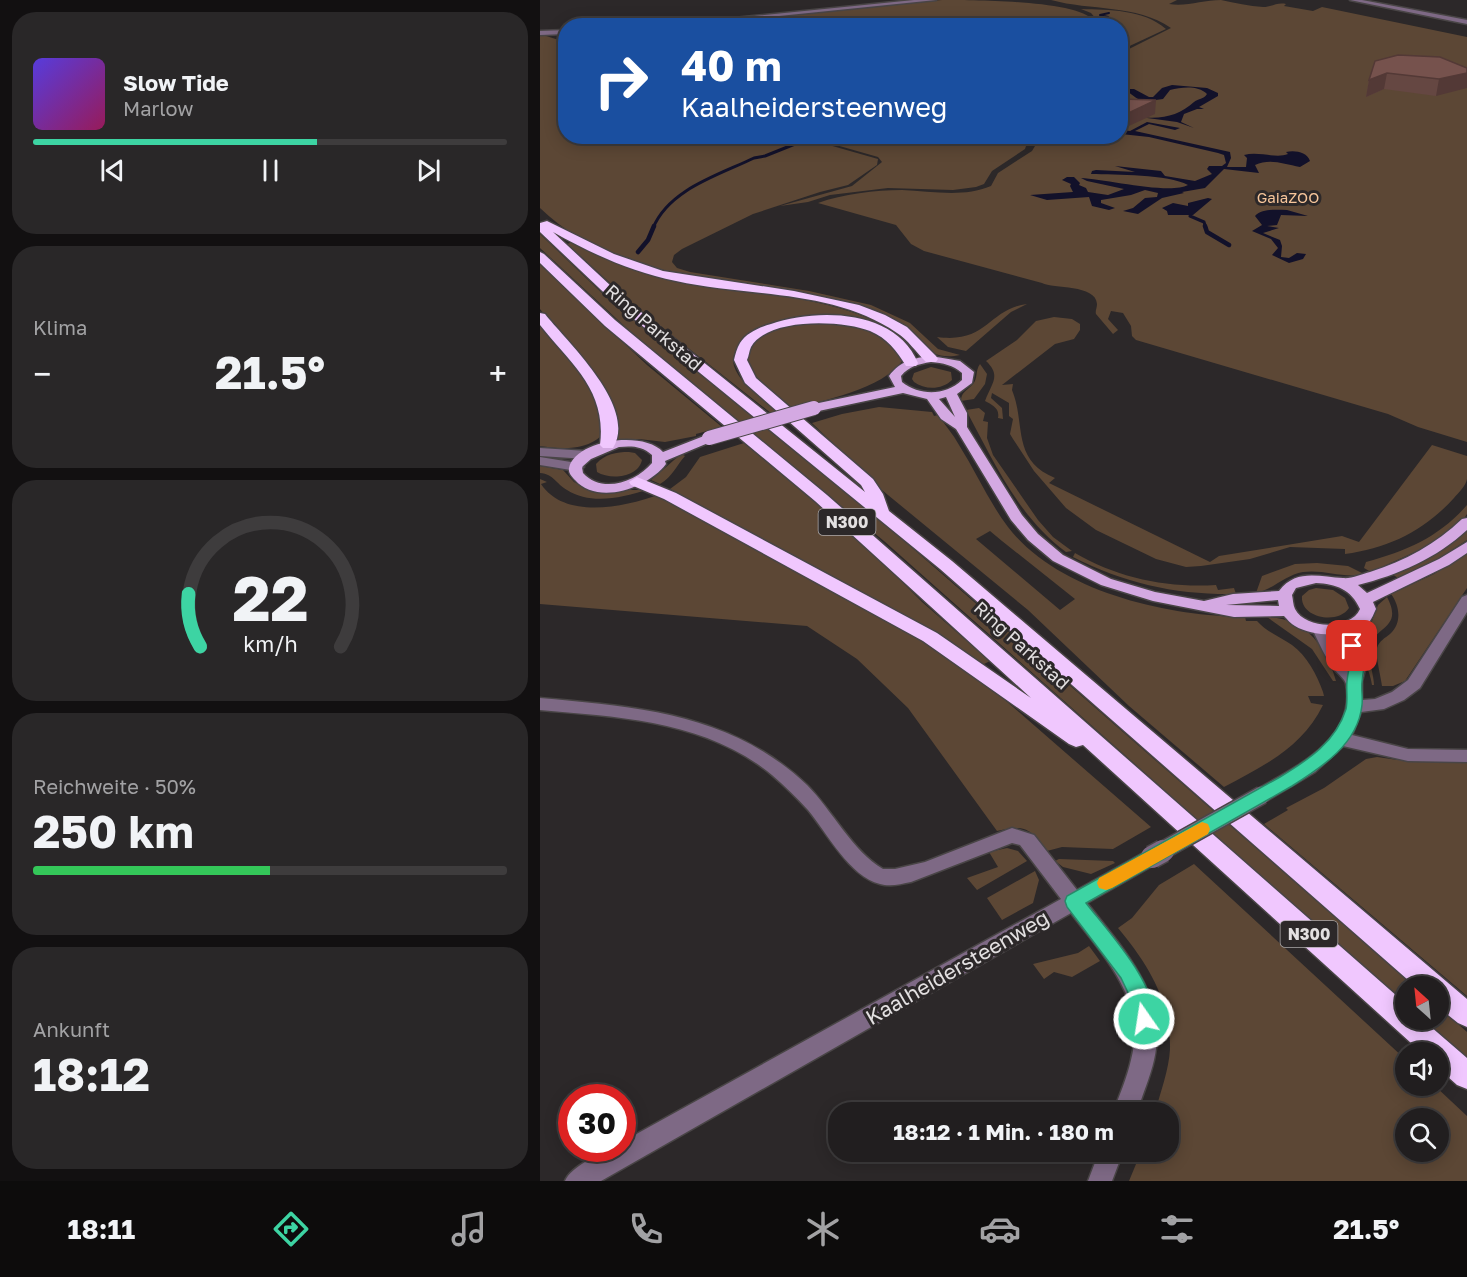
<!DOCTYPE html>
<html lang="de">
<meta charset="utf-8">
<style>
:root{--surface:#211e1f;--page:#292728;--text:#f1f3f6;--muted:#a2a2a4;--line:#3e3c3d;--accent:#3dd4a3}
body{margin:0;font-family:"Golos Text",sans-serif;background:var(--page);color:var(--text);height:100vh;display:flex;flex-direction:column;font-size:22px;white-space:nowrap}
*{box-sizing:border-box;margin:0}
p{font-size:20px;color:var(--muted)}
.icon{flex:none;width:33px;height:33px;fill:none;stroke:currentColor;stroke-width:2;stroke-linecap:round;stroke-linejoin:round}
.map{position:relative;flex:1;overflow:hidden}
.drawer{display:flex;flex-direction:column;gap:12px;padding:12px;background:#121011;width:540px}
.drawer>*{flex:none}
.guide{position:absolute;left:18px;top:18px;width:570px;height:126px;border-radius:24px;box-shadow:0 3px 15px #0003,0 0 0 2px var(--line);background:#1a4fa0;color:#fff;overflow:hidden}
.needle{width:39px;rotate:333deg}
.fabs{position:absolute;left:855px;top:976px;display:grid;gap:12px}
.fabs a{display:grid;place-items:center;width:54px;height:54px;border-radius:50%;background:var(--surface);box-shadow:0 3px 15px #0003,0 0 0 2px var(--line);font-size:30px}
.speed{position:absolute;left:18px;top:1084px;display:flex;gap:12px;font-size:30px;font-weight:700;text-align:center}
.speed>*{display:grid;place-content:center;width:78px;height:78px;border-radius:50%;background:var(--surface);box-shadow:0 3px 15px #0003,0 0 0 2px var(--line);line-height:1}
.speed .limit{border:9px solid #d22;background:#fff;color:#111}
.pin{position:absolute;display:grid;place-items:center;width:51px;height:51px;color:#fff;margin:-26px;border-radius:12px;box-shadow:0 3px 9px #0006}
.me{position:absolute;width:66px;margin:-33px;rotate:347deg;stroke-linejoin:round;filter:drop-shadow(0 0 4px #0008)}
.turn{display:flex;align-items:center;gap:21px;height:126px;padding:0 24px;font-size:27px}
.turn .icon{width:78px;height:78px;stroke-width:2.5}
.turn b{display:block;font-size:42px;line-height:51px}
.big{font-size:45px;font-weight:700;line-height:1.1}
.drawer .widget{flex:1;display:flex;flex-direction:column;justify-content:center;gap:9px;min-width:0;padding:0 21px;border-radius:24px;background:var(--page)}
.drawer .dial{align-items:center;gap:0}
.dial svg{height:156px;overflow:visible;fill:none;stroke:var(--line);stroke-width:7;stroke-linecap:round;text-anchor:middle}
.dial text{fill:var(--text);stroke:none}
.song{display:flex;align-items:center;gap:18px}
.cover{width:72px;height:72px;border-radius:9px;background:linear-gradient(135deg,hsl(250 70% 55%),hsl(330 70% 35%))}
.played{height:6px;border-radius:3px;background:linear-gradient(90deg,var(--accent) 60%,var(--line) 60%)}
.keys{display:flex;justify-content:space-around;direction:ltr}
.heat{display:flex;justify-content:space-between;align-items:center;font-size:33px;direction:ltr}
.charge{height:9px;border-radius:4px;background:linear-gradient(90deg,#34c759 50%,var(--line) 0)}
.trip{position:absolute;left:288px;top:1102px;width:351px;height:60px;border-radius:24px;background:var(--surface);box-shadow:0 3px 15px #0003,0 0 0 2px var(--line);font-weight:700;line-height:60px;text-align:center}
.dock{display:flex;height:96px;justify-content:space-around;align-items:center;background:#0d0c0c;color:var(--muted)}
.dock .icon{width:42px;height:42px}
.dock .active{color:var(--accent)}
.dock b{font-size:27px;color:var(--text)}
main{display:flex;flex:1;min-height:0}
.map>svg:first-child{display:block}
.green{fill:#5c4735;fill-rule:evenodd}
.water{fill:#12112a}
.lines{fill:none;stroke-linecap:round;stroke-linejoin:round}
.stream-far2{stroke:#12112a;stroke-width:2}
.stream-far1{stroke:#12112a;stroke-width:3}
.stream{stroke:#12112a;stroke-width:4.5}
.minor-casing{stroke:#494546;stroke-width:3}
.major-casing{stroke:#494546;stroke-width:3}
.highway-casing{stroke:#494546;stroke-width:3}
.minor{fill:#7e6985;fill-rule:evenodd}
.major{fill:#d4a9e2;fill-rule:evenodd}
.highway{fill:#f0c7fe;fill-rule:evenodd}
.minor-bridge-far1-casing{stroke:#494546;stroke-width:20;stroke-linecap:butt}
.minor-bridge-casing{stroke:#494546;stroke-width:25;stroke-linecap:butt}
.major-bridge-casing{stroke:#494546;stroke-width:16;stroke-linecap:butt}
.minor-bridge-far1{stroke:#7e6985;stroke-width:17}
.minor-bridge{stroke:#7e6985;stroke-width:22}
.major-bridge{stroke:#d4a9e2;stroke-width:14}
.wall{fill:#654742}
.shaded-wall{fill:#533936}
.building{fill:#76524d;stroke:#533936;stroke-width:1.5}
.route{fill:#3dd4a3;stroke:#288a6a;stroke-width:1.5}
.slow{fill:#f59e0b}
.labels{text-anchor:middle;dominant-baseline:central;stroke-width:6;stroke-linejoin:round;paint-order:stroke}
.far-park-label{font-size:15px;fill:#f6c59a;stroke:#2c2829}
.shield{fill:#2c2829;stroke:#aca9aa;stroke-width:1.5}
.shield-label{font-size:16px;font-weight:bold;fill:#e3e0e1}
.street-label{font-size:18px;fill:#e3e0e1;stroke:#2c2829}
.near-street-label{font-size:21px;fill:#e3e0e1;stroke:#2c2829}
</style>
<main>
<section class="drawer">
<div class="widget">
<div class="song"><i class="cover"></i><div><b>Slow Tide</b><p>Marlow</p></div></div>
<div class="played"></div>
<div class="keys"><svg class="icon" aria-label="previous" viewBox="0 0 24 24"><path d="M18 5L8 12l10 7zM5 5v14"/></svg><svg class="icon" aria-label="pause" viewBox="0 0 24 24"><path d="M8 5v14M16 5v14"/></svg><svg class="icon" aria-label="next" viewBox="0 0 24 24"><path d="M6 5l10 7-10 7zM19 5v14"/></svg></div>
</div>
<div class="widget"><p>Klima</p>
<div class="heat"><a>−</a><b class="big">21.5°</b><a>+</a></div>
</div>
<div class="widget dial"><svg viewBox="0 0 100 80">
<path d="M14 69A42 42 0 1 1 86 69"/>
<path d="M14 69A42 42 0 0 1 8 42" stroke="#3dd4a3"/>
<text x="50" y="56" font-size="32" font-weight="700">22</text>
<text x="50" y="72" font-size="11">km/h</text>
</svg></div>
<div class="widget"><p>Reichweite · 50%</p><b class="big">250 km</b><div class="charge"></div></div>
<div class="widget"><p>Ankunft</p><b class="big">18:12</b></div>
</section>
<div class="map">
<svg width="927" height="1181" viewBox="0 0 927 1181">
<rect width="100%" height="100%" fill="#2c2829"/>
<path class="green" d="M 402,0 C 433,0 539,0 554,21 L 553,26 L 125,26 Z
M 511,0 L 637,0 L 629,4 C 646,7 663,0 681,0 C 695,3 709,6 723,7 C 732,7 737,2 746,4 L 744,6 L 773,11 L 782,7 L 927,37 L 927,442 L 878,427 L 848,414 L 596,340 L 592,336 L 591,326 L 583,313 L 571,311 L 568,319 L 578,330 L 573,334 L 556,314 C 555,311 557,308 557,304 C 556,284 513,289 502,283 L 384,251 L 371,244 L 356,225 L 278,203 C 303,194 335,190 362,190 C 391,191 423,198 451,186 L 458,173 L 492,151 L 495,146 L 492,137 L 580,136 L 581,53 L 631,28 C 596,4 551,11 511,0 Z
M 541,9 C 569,10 603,9 626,29 L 581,50 L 580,26 L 555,25 L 557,20 L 551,13 Z
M 0,34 L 25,42 L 26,136 L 261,137 L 338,159 L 337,165 L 308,185 L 280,192 L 213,214 L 142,249 L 134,255 L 132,262 L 137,268 L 150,272 L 269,291 L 331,305 L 370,323 L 398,349 L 420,355 C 388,362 379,339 357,322 C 345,314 331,310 318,305 C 277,298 237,291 196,284 C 126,272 54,260 0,208 Z
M 484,136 L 487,143 L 485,149 L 452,171 L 444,184 L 436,187 L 413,190 L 348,188 L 290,195 L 268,202 L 240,206 L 312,186 L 342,162 L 338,157 L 268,137 Z
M 0,234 L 68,299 L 354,532 L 875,987 L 866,987 L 865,1004 L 344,541 L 105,345 L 0,248 Z
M 33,242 C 65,259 100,273 136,280 C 200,293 329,296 370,347 L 367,347 C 355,335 342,324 325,320 C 306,315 285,314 266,316 C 244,319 186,338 194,366 C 200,385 226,400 239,411 L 232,414 L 100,310 L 27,244 Z
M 0,264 L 107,365 L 182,427 L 156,434 L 156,436 L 125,442 L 99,439 L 76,440 L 75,427 L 25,341 L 0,309 Z
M 487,304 L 471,312 L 426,351 L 408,347 L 397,337 C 448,344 448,309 487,304 Z
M 514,317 L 532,319 L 540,324 L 540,330 L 534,339 L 515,344 L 462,385 L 473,384 L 472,390 C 486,424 471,460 515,478 L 509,483 L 670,562 L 679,556 L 802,536 L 819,542 L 892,445 L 927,456 C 927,463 927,472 927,479 C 926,486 918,493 914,498 C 884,531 849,548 805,554 L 805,549 L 750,547 L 710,559 L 661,566 L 646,567 L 616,559 L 556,530 L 526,508 L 494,471 L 473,439 L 470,434 L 473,419 L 469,416 L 469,403 L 452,393 L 451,398 L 462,408 L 463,419 L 458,418 C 460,408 452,405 445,401 C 451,384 462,376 446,361 L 477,340 L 496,321 Z
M 267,321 C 299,323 351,322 362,361 C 344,388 281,402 249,409 C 238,399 223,389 214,378 C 184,341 241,327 267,321 Z
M 0,326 C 28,359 66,389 61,436 C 45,451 20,449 0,446 Z
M 440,364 L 447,374 L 445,384 L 434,399 L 421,401 C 421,392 427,391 433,384 C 438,378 435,371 440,364 Z
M 391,367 L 411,372 L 412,380 C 402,390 385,390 374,382 L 372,379 L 374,373 Z
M 339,407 L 392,412 L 394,416 L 398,415 C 405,425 413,434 419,445 C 436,472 449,502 468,527 C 518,592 627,616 705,617 L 706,621 L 717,621 C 727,632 740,637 752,645 C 767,656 777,675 783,692 L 784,696 L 768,696 L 771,703 L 783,705 C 762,748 723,766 684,787 L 589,706 L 488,610 L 337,486 L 272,423 L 302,414 ZM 450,531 L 462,541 L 535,599 L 520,610 L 436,539 Z
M 439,408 L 445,413 L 443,421 L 448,422 L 447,438 L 453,455 L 498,520 L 513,537 L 532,551 L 526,552 C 478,517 453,460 426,410 Z
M 204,443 L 324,543 L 382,602 L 450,661 L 442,665 L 352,608 L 130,489 L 146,477 L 160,457 Z
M 89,452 L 95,453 L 102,460 C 98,478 70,480 57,472 L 56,464 C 65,454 76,452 89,452 Z
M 141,454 L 145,456 C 136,466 133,476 120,484 L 111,480 Z
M 0,466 L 23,470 L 34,482 L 51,490 L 106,490 C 82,498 50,505 27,490 C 16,484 14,474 0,473 Z
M 0,479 L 7,482 L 1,484 C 25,520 84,507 118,495 L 377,636 L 465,700 L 611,827 L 573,849 L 522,847 L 507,851 C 490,828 485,824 457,831 L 368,708 L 317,659 L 267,626 L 0,604 Z
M 927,505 L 927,514 L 923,520 L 888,546 L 831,572 L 824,568 L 826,562 C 867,551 899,537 927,505 Z
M 927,530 L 927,540 L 892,563 L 858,578 L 852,574 L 897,552 Z
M 535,553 C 578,578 626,588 676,585 L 678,590 L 694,588 L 696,594 C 637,595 586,584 533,557 Z
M 927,553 L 927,588 L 865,681 L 853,686 L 842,686 C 841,677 835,655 837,648 C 839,641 845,638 850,634 C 862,623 860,606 851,594 L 894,574 Z
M 777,563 L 808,566 L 824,574 C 804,579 784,569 763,572 C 745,575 734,589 716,593 L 722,576 L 755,564 Z
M 776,588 L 793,590 L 805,598 L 809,608 C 798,625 760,618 762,596 L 769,590 Z
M 847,597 C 864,629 834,626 830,647 C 827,658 834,674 834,685 L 832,685 C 830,669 819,652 819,638 L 832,621 L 838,605 Z
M 727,617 C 766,618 787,647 796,681 L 793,681 L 772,649 Z
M 837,757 L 858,760 L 927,759 L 927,996 L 724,824 L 748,810 L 746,808 L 784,788 L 826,759 Z
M 467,848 L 478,851 L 487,861 L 437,890 L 427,878 L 458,867 L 449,852 Z
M 519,859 L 573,861 L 575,863 L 551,874 L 523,867 L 515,861 Z
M 654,864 L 865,1059 L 866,1086 L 895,1086 L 927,1116 L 927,1181 L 589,1181 L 601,1152 L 628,1152 L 628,1113 L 615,1113 C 620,1093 629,1070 630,1049 C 631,1001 608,964 578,928 L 592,918 L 619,885 ZM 866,1119 L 898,1119 L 898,1152 L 866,1152 Z
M 495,871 L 499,880 L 493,903 L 462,920 L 447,898 Z
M 549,946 L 560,961 L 532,977 L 514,972 L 504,979 L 493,964 L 538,953 Z
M 899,1007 L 927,1032 L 927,1059 L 883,1020 L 898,1020 Z"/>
<path class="water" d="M 632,85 L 667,88 L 678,93 L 678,96 L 659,107 L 664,109 L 657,109 L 644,114 L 641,122 L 654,128 L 637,122 L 600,117 C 623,120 639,115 654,102 C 659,98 663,100 667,94 C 658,85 642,87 630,90 L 623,99 C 615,100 606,102 598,99 C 591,95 590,91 581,91 L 581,89 L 594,89 L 609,97 L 613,97 L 622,88 Z
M 607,122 L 640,128 L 635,130 L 609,124 L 595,131 L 690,152 L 691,158 L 687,167 L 706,167 L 707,158 L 704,155 C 719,151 736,159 748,154 L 746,152 C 755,150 767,152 770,161 L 760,167 C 744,164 730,158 715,165 L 719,173 L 684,169 L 665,188 L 642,192 L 644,193 L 622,198 L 598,214 L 583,211 L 593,208 L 605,198 L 617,197 L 618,193 L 605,190 L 591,195 L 561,200 L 561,203 L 575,208 L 569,210 L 552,206 L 549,197 L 507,200 L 490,195 L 533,192 L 530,186 L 531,184 L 522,180 L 527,177 L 534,177 L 540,183 L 539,185 L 546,188 L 548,192 L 568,195 L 584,189 L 547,181 L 541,178 C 565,179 630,195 648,185 C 628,174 576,175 551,174 L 552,171 L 556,170 L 595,172 L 575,166 L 621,171 L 625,176 L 655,181 L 672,174 L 667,169 L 669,166 L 682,166 L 686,163 L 684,155 L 678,153 L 609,137 L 581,134 L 581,130 L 590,131 Z
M 668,198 L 672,199 L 653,215 L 628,215 L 627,211 L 622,208 L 633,203 L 648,206 L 648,203 Z
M 747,210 L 768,216 L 741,215 L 737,225 L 727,226 L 739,228 L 723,233 L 740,240 L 742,246 L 741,257 L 749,258 L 757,253 L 766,254 L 763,259 L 749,263 L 732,255 L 738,248 L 731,239 L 712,231 L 722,225 L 715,216 C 723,208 736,210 747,210 Z"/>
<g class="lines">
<path class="stream-far2" d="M 569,13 L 560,15 L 568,17 L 566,21 L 569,26"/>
<path class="stream-far1" d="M 650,216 L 664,222 L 666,228
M 113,228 C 129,189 179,175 214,158 L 225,156 L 275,136"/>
<path class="stream" d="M 665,226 L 667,232 L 689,245
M 98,252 L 108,240 L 114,226"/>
<g class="minor-casing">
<path id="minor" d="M 374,0 L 396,0 L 142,26 L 114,26 Z
M 810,0 L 822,0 L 927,20 L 927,24 Z
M 26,30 L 26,34 L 0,35 L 0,31 Z
M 0,448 L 47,451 L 53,455 L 47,459 L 0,456 Z
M 0,457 L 37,463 L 44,467 L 37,471 L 0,465 Z
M 927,595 L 927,612 L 880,688 L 864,700 L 844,709 L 821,712 L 812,735 L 868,749 L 927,750 L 927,762 L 868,761 L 803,746 L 775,772 L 728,800 L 722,802 L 716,800 L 713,795 L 716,790 C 754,768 817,739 806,684 C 805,679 798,674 795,670 C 785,658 779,642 772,629 L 774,625 L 786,625 L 810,666 L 811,663 L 797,629 L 799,625 L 811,625 L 827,663 L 822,681 L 822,700 L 835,699 L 852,692 L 868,680 L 922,597 Z
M 0,698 C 98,707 191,713 267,785 C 292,810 313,852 343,869 L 355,869 L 385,862 L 472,828 L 494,835 L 537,890 L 605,852 L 612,849 L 619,852 L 622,857 L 619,862 L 547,903 C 583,949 629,996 614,1060 C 610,1078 602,1095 597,1113 L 573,1113 C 579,1096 587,1078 591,1060 C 607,999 564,957 531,913 L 61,1181 L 25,1181 C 31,1166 66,1149 82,1149 L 82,1142 L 521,899 L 480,845 L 472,843 L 371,882 C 361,884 350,887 340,884 C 310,877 287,833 268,810 C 257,798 245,786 232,775 C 167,721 80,717 0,710 Z
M 559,1152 L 583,1152 L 572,1181 L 548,1181 Z"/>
</g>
<g class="major-casing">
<path id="major" d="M 391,356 L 420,361 L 434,372 L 432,383 L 417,394 L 427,413 L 427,427 L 482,515 L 498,534 L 523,555 L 571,579 L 615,592 L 664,601 L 693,594 L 739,591 C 756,568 780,577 803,578 C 811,579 822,574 830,572 C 865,561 896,544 922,519 L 927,518 L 927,530 C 897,558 858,575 818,585 L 827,593 L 899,559 L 927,542 L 927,553 L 909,565 L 833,602 L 836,609 C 834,613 832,619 829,622 C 813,639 773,637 755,626 C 751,624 747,619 744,616 L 694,617 L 613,601 L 561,585 L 513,561 L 488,540 L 471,520 L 416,429 L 401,419 L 387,399 L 363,393 L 274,412 L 268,408 L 274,404 L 355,387 L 349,376 C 360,361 374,358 391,356 ZM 391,362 C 403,363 413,365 422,373 L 422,380 C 405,396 380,396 362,382 L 361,376 C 369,366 379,364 391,362 ZM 406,397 L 415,417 L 399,399 ZM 776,583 C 796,584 811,589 820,609 C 811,630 766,630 755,609 C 753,605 753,599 752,595 L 756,588 ZM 738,600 L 739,606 L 686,605 Z
M 169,434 L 173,435 L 175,438 L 173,441 L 125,461 L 126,464 C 108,488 58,506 35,480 C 32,477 28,473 29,468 C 35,440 103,430 123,452 ZM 79,447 C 92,446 102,446 112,455 L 112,463 C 96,482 62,494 43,473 L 42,467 L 51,459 Z"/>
</g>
<g class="highway-casing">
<path id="highway" d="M 7,221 L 74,254 L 123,271 L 254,291 L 319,305 L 345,315 L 367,327 L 396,356 L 398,359 L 396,362 L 386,362 C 376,352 368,340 357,333 C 294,289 208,297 136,281 C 92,272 52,254 13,232 L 86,300 L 325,492 L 321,485 L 205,383 L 194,360 C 195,355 197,348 200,343 C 206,333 220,327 231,324 C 277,308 356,309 378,363 L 376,366 L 366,366 C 357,351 347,338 330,331 C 303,320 228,317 211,347 C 209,351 209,356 207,360 L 216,378 L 333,479 L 343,494 L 349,511 L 412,561 L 927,999 L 927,1027 L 918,1023 L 898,1007 L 898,987 L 876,987 L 400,569 L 78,306 L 0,232 L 0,223 Z
M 0,252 L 4,254 L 75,320 L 287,495 L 866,1004 L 866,1020 L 883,1020 L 927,1058 L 927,1089 L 917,1085 L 898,1068 L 898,1053 L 882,1053 L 543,745 L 536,747 L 529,744 L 383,641 L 124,499 L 91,485 L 89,482 L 97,477 L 136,493 L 397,633 L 491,698 L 275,501 L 65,326 L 0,263 Z
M 0,313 L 5,314 C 28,343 98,407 73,448 L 63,448 L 60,445 C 67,390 31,364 0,325 Z"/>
</g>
<use href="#minor" class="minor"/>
<use href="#major" class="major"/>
<use href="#highway" class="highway"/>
<g class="minor-bridge-far1-casing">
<path id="minor-bridge-far1" d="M 620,852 L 722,795"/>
</g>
<g class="minor-bridge-casing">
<path id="minor-bridge" d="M 612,857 L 623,851"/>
</g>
<g class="major-bridge-casing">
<path id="major-bridge" d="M 169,438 L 274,408"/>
</g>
<use href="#minor-bridge-far1" class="minor-bridge-far1"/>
<use href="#minor-bridge" class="minor-bridge"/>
<use href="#major-bridge" class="major-bridge"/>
</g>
<path class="wall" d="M 835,61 L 927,68 L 896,96 L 844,89 L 826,97 L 829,80 Z"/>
<path class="shaded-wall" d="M 847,73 L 844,89 L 826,97 L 829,80 Z
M 927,73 L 927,88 L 896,96 L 899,79 Z
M 616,100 L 615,114 L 580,130 L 580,117 Z"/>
<path class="building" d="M 858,55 L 900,57 L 927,68 L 927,73 L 899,79 L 847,73 L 829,80 L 835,61 Z
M 580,99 L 616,100 L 580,117 Z"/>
<path class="route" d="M 812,641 L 817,643 C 828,662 824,662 822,682 C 821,689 823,697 822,705 C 818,744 782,767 752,786 L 546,903 C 565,928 626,993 611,1025 L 604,1028 L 597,1025 L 591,999 L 581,978 L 527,907 L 525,901 L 527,896 L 740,777 C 768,760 796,742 806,709 C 808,700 806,690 807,681 C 809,662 813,665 805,646 Z"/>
<path class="slow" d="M 662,822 L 668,824 L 670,829 L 668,834 L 572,888 L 566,890 L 559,888 L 557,883 L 559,878 Z"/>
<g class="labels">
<g class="far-park-label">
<text x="748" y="197">GaiaZOO</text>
</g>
<g class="shield">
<rect x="278.5" y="509" width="57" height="26" rx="4.5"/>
<rect x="740.5" y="921" width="57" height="26" rx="4.5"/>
</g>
<g class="shield-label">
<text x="307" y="522">N300</text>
<text x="769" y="934">N300</text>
</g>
<g class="street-label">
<text transform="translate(114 327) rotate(41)">Ring Parkstad</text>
<text transform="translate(482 645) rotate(42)">Ring Parkstad</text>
</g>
<g class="near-street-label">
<text transform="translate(417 967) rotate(-30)">Kaalheidersteenweg</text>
</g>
</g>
</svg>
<div class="fabs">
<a><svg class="needle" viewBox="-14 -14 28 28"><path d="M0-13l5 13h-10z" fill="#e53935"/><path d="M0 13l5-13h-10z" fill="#a2a2a4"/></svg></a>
<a><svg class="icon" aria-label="sound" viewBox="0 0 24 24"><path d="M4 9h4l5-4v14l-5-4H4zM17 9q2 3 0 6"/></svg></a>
<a><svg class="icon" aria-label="search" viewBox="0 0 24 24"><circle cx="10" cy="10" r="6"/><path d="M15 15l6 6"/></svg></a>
</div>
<div class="speed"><div class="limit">30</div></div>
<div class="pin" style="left:812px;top:646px;background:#d93025"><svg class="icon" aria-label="arrive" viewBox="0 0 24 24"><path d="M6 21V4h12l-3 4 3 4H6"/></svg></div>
<svg class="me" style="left:604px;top:1019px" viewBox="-20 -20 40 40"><circle r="17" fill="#3dd4a3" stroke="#fff" stroke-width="3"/><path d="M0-11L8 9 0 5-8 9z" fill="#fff"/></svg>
<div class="trip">18:12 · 1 Min. · 180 m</div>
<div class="guide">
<div class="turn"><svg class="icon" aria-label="right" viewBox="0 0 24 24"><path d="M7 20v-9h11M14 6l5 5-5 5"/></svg><div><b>40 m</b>Kaalheidersteenweg</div></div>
</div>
</div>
</main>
<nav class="dock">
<b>18:11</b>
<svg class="icon active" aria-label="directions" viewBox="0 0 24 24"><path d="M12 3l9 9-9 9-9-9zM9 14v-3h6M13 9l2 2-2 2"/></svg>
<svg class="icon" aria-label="music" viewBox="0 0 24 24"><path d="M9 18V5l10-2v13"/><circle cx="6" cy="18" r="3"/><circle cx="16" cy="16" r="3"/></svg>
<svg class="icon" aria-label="phone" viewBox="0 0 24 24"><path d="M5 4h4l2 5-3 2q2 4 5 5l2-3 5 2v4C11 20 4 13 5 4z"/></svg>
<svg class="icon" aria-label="climate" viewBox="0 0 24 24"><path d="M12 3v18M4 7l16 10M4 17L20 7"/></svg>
<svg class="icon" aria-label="car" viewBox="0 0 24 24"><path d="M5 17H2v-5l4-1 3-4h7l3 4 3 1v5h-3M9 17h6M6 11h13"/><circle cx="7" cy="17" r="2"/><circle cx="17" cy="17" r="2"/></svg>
<svg class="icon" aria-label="filters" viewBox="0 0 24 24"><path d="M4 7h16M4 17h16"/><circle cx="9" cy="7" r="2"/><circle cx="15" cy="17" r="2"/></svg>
<b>21.5°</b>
</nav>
